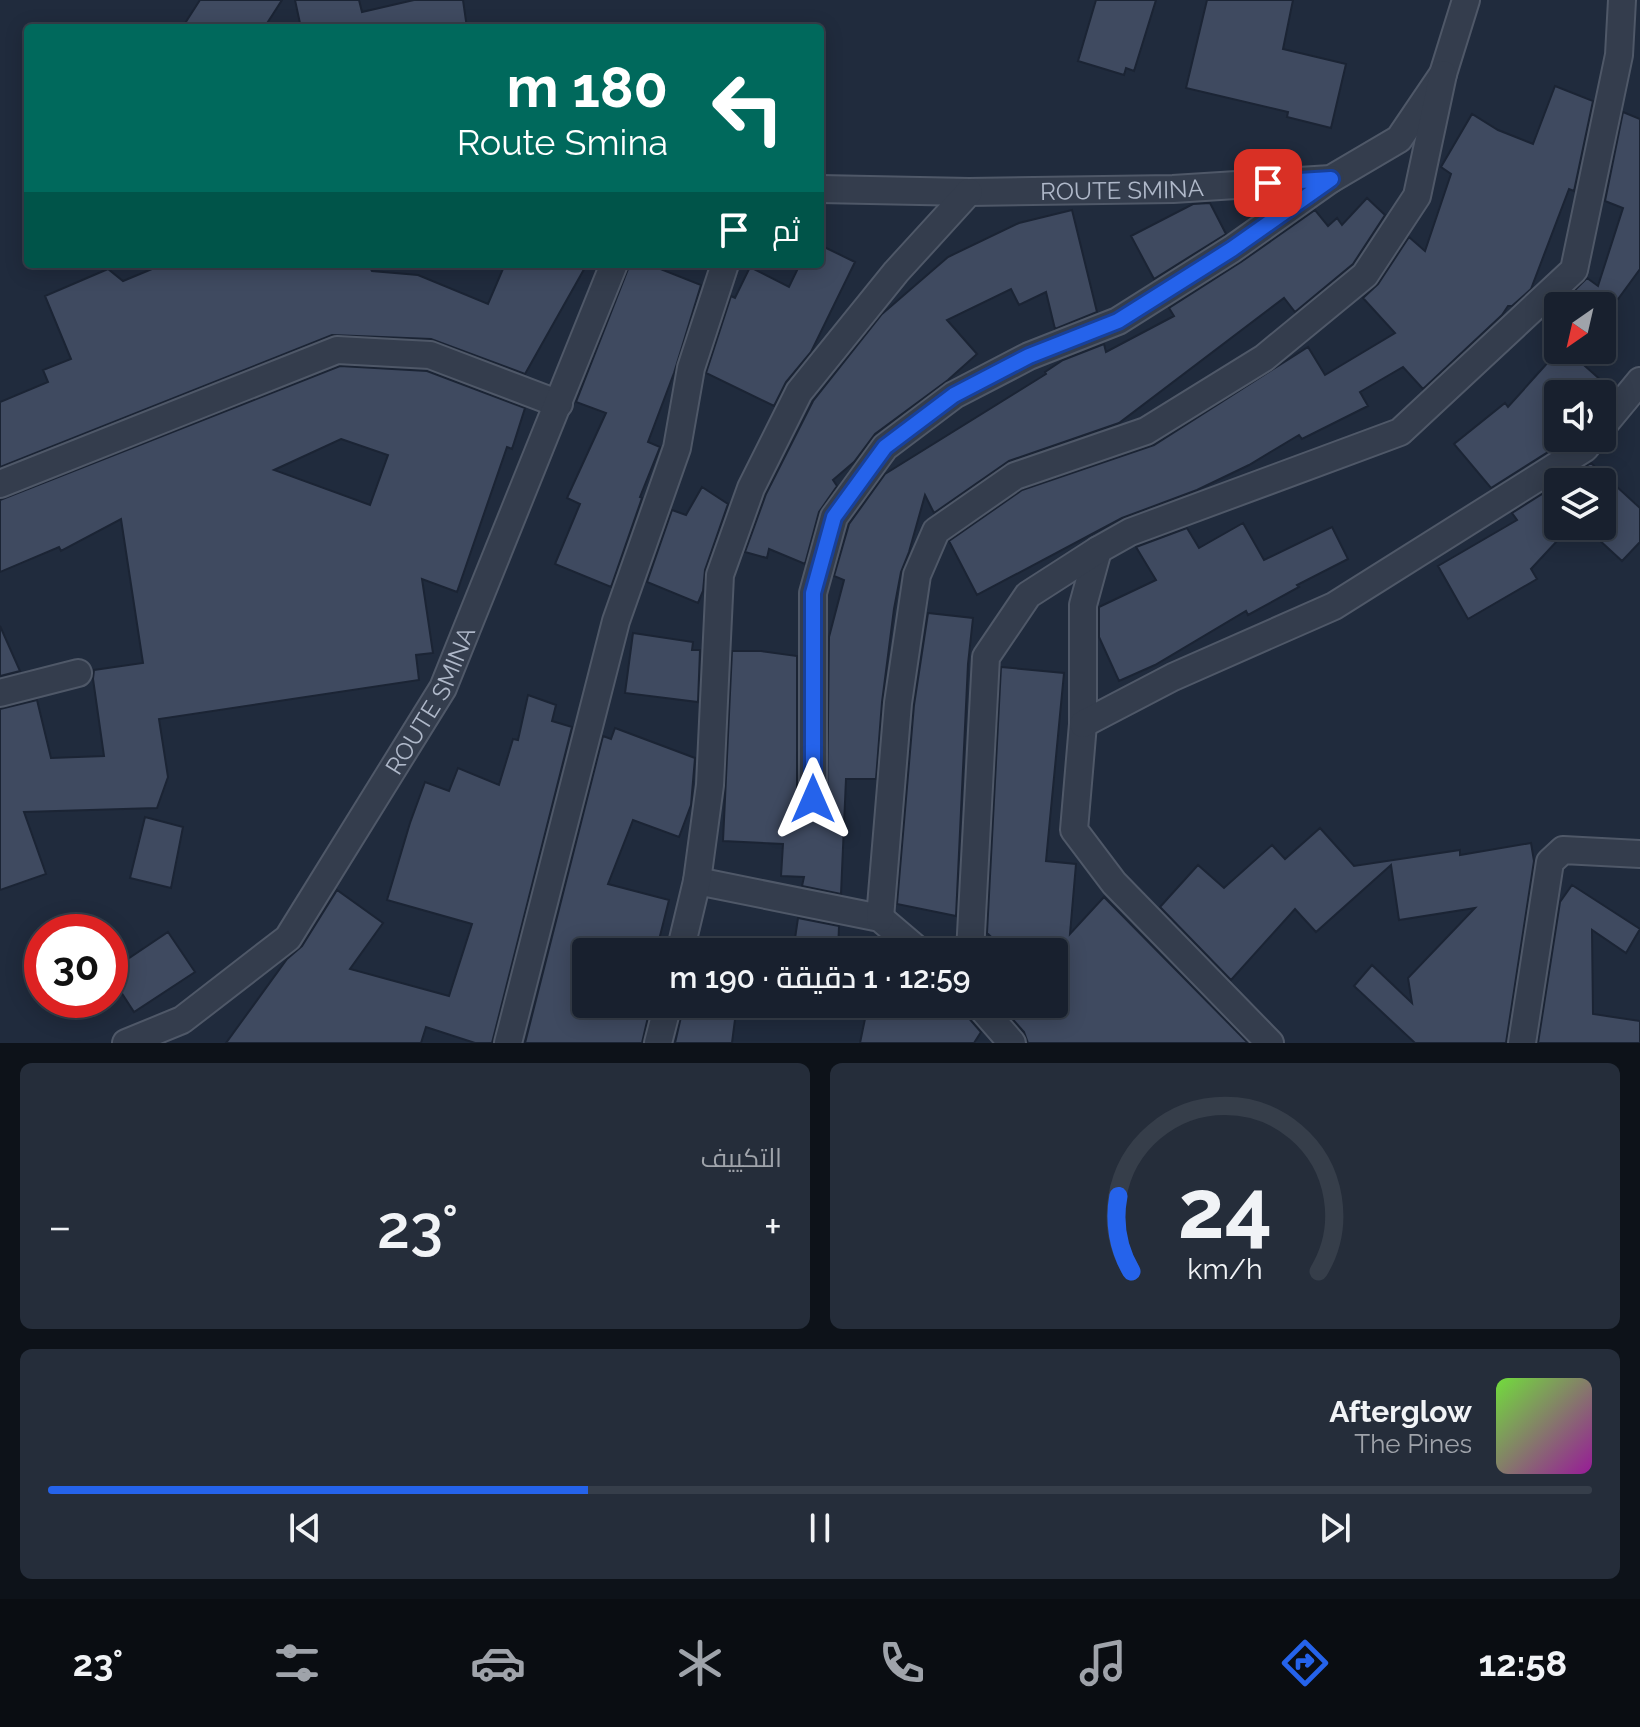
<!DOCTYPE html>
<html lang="ar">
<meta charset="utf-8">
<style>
:root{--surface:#18202e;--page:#252d3a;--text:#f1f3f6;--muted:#9fa3aa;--line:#363e4a;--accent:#2563eb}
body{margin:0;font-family:Raleway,Cairo,sans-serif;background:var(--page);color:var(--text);direction:rtl;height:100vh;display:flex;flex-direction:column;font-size:30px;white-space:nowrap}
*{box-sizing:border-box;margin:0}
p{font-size:26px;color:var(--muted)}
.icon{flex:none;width:44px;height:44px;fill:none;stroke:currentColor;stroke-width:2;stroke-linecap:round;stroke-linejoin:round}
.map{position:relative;height:1043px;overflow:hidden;direction:ltr}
.drawer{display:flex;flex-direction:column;gap:20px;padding:20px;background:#0d1219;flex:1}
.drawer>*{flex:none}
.top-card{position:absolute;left:24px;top:24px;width:800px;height:244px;border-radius:8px;box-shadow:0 4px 20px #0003,0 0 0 2px var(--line);direction:rtl;background:#00695c;color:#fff;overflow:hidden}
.needle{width:52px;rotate:214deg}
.fabs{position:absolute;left:1544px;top:292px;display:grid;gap:16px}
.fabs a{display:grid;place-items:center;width:72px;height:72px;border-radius:8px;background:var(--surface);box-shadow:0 4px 20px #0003,0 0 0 2px var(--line);font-size:40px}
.speed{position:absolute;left:24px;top:914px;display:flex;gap:16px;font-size:40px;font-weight:700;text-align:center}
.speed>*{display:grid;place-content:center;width:104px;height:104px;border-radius:50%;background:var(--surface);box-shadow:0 4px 20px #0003,0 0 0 2px var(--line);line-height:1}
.speed .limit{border:12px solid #d22;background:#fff;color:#111}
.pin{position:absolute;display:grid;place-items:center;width:68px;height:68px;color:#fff;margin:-34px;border-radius:16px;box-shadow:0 4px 12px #0006}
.me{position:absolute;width:88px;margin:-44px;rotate:0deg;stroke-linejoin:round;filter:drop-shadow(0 0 6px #0008)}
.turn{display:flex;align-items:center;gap:28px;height:168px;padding:0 24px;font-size:36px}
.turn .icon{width:104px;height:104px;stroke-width:2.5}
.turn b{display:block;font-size:56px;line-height:68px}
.then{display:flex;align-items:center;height:76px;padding:0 24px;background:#0003;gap:16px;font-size:30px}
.big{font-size:60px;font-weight:600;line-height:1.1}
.drawer .card{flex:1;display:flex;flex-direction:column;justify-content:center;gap:12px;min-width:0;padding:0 28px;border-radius:12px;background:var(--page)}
.drawer .dial{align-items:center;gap:0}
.dial svg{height:208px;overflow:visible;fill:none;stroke:var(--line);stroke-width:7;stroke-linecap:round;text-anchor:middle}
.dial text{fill:var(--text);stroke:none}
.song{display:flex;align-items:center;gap:24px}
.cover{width:96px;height:96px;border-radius:12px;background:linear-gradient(135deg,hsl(100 70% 55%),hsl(300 70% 35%))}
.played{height:8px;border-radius:4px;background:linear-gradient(90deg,var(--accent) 35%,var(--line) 35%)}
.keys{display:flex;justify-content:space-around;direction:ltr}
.heat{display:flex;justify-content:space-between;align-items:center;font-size:44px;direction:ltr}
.drawer .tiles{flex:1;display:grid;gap:20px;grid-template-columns:1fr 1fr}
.card:last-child{grid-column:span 2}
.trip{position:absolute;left:572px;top:938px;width:496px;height:80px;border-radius:8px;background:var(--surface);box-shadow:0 4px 20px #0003,0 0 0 2px var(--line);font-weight:600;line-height:80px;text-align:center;direction:rtl}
.tabs{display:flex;height:128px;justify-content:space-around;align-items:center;background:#0a0d12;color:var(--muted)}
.tabs .icon{width:56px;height:56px}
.tabs .current{color:var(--accent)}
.tabs b{font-size:36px;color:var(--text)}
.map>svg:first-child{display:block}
.building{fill:#3f4a60;stroke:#1b2434;stroke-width:2;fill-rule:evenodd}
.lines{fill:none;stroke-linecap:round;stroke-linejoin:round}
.street-casing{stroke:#4f5868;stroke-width:30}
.street{stroke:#343d4d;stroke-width:26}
.route-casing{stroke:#184099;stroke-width:20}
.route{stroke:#2563eb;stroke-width:14}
.labels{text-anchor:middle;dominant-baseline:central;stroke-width:7;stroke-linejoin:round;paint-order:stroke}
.street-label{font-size:24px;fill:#afb8c9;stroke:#192232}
</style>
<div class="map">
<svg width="1640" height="1043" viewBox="0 0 1640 1043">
<rect width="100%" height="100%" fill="#202b3d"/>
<path class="building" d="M 200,0 L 282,0 L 264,28 L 182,28 Z
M 295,0 L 359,0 L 362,12 L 414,0 L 463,0 L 467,28 L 301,28 Z
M 1096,0 L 1156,0 L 1134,71 L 1126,68 L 1124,75 L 1078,61 Z
M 1207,0 L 1293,0 L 1283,49 L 1346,64 L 1331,128 L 1287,117 L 1288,112 L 1186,88 Z
M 1555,86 L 1593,101 L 1574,191 L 1569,189 L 1531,289 L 1512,306 L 1508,306 L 1502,315 L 1423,389 L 1403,367 L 1360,392 L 1368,406 L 1302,439 L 1299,435 L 1249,465 L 1197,490 L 1122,518 L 977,595 L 949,541 L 1022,490 L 1154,445 L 1308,347 L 1325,375 L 1395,333 L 1363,298 L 1378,284 L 1409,237 L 1425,251 L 1451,174 L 1441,167 L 1472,114 L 1498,130 L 1533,144 Z
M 1623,112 L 1640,119 L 1640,269 L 1602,321 L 1602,306 L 1559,306 L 1587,278 L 1598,286 L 1623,208 L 1605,201 Z
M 1367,198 L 1385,215 L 1353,264 L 1295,312 L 1284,298 L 1119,423 L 1009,461 L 934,513 L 925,495 L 909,552 L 901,572 L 894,609 L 882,702 L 876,779 L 846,779 L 841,894 L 802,886 L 804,877 L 781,876 L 783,844 L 723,841 L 732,651 L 761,651 L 797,656 L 797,800 L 800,808 L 812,815 L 820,813 L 827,806 L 829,637 L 844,580 L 834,576 L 849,524 L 885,474 L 1046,374 L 1045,372 L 1063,360 L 1104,344 L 1106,352 L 1174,316 L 1169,308 L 1241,262 L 1315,210 L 1328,226 L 1337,218 L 1342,225 Z
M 1210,203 L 1226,234 L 1154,279 L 1131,236 L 1193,204 Z
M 1072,210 L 1097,312 L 1055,329 L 1046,292 L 1019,305 L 1011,289 L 947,320 L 977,354 L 948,380 L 875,434 L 854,462 L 833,480 L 837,486 L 819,512 L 805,564 L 769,549 L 767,558 L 745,552 L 766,494 L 813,401 L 882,314 L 948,257 L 1019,223 Z
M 820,245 L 855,262 L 811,352 L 786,382 L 774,406 L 706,373 L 731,296 L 735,298 L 750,267 L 789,287 L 800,264 L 820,264 Z
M 164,264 L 368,264 L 372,271 L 418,275 L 488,304 L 505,264 L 587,264 L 525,374 L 431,339 L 332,335 L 0,467 L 0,402 L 48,382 L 43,370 L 71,359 L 45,296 L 108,269 L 123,281 Z
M 630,264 L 648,264 L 701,285 L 674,373 L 648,442 L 660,447 L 640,497 L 642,498 L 611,587 L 555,564 L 580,504 L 567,498 L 606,413 L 576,402 Z
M 1559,350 L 1567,350 L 1612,390 L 1602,402 L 1602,394 L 1558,394 L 1558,438 L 1570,438 L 1491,488 L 1454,444 L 1505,403 L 1508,407 Z
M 340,366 L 427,371 L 525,408 L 512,449 L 507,447 L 457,592 L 422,579 L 433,653 L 416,655 L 419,680 L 159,719 L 168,777 L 157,808 L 24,812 L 46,874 L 0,890 L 0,709 L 37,700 L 51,758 L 104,756 L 93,679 L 94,670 L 143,663 L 121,519 L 61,551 L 59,547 L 0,572 L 0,500 ZM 341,439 L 388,455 L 370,505 L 274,470 Z
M 1591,463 L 1640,508 L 1640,542 L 1622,561 L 1584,526 L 1602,526 L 1602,482 L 1561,482 Z
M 1558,484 L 1558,526 L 1571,526 L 1531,569 L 1537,579 L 1468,619 L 1438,566 L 1517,520 L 1512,513 Z
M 702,487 L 728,504 L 705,570 L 703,591 L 698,603 L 647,582 L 672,510 L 686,515 Z
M 1243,523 L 1264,560 L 1332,527 L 1348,559 L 1297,585 L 1299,587 L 1248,615 L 1246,611 L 1155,665 L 1119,681 L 1099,637 L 1099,607 L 1156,580 L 1136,547 L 1187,528 L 1199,548 Z
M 928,613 L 973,618 L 968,664 L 956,916 L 897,904 L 914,705 Z
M 0,626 L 20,671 L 0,676 Z
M 633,633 L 693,642 L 692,650 L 700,650 L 698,702 L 625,693 Z
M 1001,667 L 1064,673 L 1046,861 L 1076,864 L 1070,934 L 1104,897 L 1248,1043 L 1028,1043 L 1024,1032 L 999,1004 L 1061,1004 L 1054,997 L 1054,952 L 1007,952 L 987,933 Z
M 528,695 L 556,705 L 552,721 L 572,727 L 492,1043 L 475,1043 L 426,1027 L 421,1043 L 226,1043 L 287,959 L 302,946 L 337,890 L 383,923 L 350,969 L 449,996 L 472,924 L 387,900 L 410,823 L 425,782 L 449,791 L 458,768 L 499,785 L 513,739 L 518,740 Z
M 615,728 L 695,758 L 691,805 L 679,837 L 633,820 L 608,884 L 669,900 L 656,952 L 586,952 L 586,1004 L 651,1004 L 642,1043 L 525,1043 L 603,736 L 611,739 Z
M 145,817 L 183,827 L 171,888 L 130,878 Z
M 1320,828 L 1354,866 L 1460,850 L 1460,855 L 1531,843 L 1534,861 L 1506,1043 L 1415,1043 L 1354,986 L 1372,965 L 1412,1003 L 1408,978 L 1475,908 L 1399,920 L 1391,865 L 1316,932 L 1295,909 L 1231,980 L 1160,907 L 1198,865 L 1224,888 L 1272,845 L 1285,859 Z
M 1572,885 L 1640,929 L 1626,953 L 1592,930 L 1593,1014 L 1640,1021 L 1640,1043 L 1538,1043 L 1560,902 Z
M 798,918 L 839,926 L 838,952 L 793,952 Z
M 168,932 L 195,972 L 134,1012 L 110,975 L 110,971 Z
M 684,1004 L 737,1004 L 732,1043 L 675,1043 Z
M 875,1004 L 962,1004 L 966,1015 L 981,1032 L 974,1043 L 860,1043 L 866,1014 L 874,1015 Z"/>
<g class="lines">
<g class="street-casing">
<g id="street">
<path id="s1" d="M 820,189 L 969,192 L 1173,189 L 1331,179 L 1399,139 L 1443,74 L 1466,0"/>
<path d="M 1602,427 L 1640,381"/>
<path d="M 0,484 L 337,350 L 430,355 L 559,404"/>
<path d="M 1098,550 L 1083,605 L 1083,724 L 1074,830 L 1114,883 L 1270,1043"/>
<path d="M 0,693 L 78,673"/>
<path d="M 1083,724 L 1173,677 L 1334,606 L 1585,448 L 1593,438"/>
<path d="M 813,799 L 813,593 L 834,517 L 885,447 L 954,395 L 1029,356 L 1118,321 L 1232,249 L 1331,179"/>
<path d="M 697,881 L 880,918 L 920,952"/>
<path d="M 880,918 L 898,703 L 917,575 L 936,531 L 1015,476 L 1146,431 L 1264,358 L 1365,275 L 1417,196 L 1443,74"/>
<path d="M 680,952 L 697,881 L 710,785 L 720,575 L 751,488 L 799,392 L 896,272 L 969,192"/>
<path d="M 970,952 L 986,657 L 1028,595 L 1098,550 L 1130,532 L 1400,432 L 1574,270 L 1619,55 L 1622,0"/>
<path d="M 978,1004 L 1012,1043"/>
<path id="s2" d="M 126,1043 L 182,1020 L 288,938 L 443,688 L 614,264"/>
<path d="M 508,1043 L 616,621 L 677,448 L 691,368 L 725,264"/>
<path d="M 658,1043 L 668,1004"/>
<path d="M 1522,1043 L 1550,862 L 1563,850 L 1640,854"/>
</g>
</g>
<use href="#street" class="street"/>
</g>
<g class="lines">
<g class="route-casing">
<path id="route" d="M 813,799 L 813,593 L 834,517 L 885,447 L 954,395 L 1029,356 L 1118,321 L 1232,249 L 1331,179 L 1268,183"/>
</g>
<use href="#route" class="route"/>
</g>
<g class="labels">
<g class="street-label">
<text stroke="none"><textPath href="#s1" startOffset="302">ROUTE SMINA</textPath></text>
<text stroke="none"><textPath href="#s2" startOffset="472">ROUTE SMINA</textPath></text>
</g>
</g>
</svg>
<div class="fabs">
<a><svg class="needle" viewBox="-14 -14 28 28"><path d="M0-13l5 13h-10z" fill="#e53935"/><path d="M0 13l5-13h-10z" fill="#9fa3aa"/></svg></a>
<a><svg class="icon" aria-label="sound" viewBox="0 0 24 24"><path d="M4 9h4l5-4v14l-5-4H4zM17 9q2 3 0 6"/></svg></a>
<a><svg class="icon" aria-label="layers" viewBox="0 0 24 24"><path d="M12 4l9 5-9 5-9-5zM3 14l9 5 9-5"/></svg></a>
</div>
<div class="speed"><div class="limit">30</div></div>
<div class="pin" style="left:1268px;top:183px;background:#d93025"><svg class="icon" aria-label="arrive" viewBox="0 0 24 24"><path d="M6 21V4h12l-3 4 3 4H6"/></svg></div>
<svg class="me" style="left:813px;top:799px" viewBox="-20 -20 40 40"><path d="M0-17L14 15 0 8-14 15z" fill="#2563eb" stroke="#fff" stroke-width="4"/></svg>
<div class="trip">12:59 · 1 دقيقة · 190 m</div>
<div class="top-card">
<div class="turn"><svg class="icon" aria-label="left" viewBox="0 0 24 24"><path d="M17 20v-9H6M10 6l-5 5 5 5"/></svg><div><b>180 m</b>Route Smina</div></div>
<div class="then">ثم<svg class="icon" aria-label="arrive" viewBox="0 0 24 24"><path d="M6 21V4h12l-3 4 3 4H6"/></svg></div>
</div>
</div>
<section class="drawer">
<div class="tiles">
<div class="card dial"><svg viewBox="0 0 100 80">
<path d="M14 69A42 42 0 1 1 86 69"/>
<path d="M14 69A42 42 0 0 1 9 40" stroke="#2563eb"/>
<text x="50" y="56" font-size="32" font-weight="700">24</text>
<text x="50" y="72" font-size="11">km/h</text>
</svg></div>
<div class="card"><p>التكييف</p>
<div class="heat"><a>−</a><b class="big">23°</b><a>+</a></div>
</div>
<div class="card">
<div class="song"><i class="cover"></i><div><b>Afterglow</b><p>The Pines</p></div></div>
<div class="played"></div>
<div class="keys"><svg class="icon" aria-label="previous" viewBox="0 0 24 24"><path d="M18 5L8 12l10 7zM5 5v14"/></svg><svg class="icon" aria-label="pause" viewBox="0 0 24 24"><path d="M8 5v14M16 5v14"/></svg><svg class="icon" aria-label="next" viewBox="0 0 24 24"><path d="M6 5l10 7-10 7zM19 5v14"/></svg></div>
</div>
</div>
</section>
<nav class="tabs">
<b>12:58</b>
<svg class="icon current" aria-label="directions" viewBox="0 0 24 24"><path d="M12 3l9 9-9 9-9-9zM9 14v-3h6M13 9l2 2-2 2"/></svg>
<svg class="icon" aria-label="music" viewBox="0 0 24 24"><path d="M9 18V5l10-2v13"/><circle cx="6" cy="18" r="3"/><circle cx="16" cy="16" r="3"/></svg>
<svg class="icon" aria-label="phone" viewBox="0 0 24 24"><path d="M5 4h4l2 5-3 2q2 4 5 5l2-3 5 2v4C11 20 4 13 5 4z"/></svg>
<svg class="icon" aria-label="climate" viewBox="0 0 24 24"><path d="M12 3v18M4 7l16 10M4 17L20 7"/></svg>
<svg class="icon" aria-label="car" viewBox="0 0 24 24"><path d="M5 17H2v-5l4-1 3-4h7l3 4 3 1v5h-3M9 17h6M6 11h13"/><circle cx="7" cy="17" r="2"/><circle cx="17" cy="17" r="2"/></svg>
<svg class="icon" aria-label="filters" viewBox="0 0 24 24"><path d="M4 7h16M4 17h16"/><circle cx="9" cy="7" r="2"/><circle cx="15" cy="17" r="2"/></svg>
<b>23°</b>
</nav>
